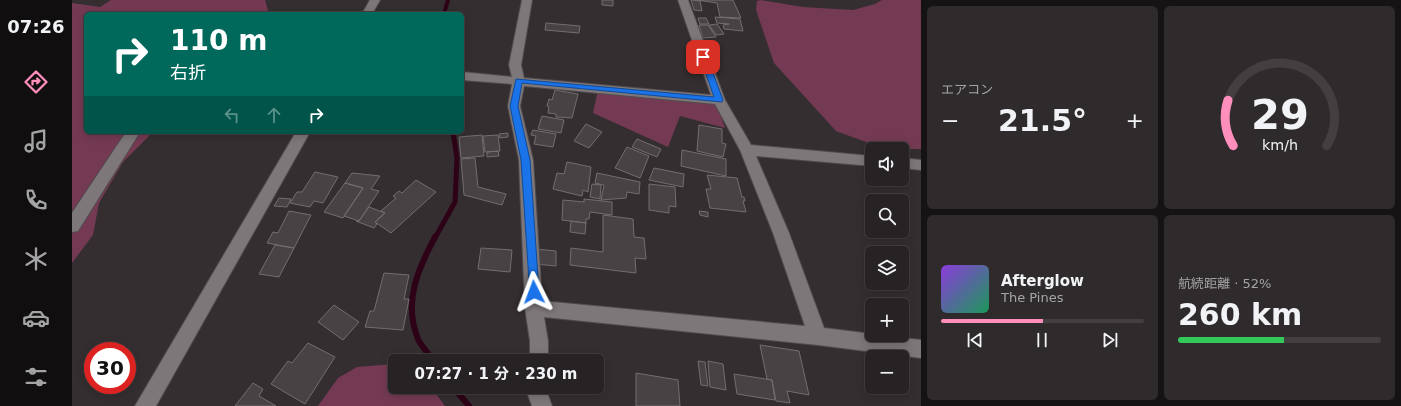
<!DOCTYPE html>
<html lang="ja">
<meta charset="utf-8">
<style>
:root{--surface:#272224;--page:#2f2a2c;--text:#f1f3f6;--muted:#a4a4a6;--line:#433f41;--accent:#fe8ebc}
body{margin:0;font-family:"DejaVu Sans","Noto Sans JP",sans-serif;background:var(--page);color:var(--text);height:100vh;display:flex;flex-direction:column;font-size:15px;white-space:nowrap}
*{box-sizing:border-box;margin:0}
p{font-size:13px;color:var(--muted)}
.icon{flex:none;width:22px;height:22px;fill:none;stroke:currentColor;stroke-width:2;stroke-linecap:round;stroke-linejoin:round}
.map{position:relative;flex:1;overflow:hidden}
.side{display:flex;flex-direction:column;gap:6px;padding:6px;background:#151314;width:480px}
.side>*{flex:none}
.banner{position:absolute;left:12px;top:12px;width:380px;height:122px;border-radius:6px;box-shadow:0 2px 10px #0003,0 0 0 1px var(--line);background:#00695c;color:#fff;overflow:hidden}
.controls{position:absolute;left:793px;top:142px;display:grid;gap:8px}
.controls a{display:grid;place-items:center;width:44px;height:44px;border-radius:6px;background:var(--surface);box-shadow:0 2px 10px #0003,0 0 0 1px var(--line);font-size:20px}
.speed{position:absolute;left:12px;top:342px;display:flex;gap:8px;font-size:20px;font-weight:700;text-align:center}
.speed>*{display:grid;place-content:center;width:52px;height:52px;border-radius:50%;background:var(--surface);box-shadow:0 2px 10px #0003,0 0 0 1px var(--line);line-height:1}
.speed .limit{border:6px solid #d22;background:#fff;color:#111}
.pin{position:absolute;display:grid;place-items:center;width:34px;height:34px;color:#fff;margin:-17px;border-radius:8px;box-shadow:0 2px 6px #0006}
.me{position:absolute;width:44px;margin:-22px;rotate:357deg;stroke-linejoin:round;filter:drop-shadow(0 0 3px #0008)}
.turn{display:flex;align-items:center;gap:14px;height:84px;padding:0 20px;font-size:18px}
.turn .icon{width:52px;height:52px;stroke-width:2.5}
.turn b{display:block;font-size:28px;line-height:34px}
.lanes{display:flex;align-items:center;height:38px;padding:0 20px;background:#0003;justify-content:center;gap:20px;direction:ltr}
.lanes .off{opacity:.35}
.big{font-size:30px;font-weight:700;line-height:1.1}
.side .tile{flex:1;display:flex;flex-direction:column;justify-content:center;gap:6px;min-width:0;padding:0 14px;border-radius:6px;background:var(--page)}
.side .dial{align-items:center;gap:0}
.dial svg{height:104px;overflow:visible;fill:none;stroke:var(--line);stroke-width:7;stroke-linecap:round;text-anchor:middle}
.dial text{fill:var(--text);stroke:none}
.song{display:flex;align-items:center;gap:12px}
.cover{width:48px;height:48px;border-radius:6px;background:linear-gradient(135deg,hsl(270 70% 55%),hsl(150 70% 35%))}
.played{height:4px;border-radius:2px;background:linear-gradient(90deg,var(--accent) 50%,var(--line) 50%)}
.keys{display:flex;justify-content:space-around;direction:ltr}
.heat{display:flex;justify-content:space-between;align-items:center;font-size:22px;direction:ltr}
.charge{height:6px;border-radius:3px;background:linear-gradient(90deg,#34c759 52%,var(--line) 0)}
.side .tiles{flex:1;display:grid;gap:6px;grid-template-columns:repeat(2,1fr)}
.trip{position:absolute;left:316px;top:354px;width:216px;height:40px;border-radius:6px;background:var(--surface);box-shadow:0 2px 10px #0003,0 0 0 1px var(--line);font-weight:700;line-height:40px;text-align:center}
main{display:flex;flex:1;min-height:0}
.menu{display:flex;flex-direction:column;width:72px;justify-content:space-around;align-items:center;background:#100e0e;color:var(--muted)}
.menu .icon{width:28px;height:28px}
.menu .active{color:var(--accent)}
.menu b{font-size:18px;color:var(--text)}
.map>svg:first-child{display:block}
.green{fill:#753a53}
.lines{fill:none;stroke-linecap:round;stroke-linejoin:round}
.stream-far2{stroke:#2d0217;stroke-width:4}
.stream-far1{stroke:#2d0217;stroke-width:5}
.stream{stroke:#2d0217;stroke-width:6}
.building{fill:#494245;stroke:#746d6f}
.street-casing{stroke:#514c4e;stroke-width:2}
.street{fill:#7e7779;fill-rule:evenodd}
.route{fill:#1a73e8;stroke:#114b97}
</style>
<main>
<nav class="menu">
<b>07:26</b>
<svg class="icon active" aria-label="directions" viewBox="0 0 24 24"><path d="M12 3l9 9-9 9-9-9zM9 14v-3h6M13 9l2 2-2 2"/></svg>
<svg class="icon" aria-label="music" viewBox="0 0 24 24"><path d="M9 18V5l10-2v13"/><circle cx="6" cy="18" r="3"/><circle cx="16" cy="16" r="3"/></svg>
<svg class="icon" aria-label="phone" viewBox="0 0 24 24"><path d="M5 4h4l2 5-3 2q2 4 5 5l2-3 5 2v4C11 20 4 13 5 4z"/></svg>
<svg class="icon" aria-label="climate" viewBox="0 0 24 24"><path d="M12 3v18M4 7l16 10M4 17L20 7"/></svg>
<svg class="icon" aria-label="car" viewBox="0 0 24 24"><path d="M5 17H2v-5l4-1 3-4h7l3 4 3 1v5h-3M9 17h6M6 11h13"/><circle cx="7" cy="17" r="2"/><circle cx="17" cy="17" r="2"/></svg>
<svg class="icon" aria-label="filters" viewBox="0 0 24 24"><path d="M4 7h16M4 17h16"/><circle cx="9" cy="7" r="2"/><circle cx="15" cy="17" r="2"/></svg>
</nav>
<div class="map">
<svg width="849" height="406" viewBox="0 0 849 406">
<rect width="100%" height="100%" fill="#342e30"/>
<path class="green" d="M 39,0 L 193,0 L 197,14 L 14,14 L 14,132 L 81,132 L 51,162 L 27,203 L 21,235 L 0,263 L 0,3 L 28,7 Z
M 689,0 L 731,7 L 781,10 L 803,4 L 810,0 L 849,0 L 849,149 L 820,149 L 805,146 L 764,131 L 702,63 L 684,10 L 685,1 Z
M 526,90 L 644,103 L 653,128 L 608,116 L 596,147 L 521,113 Z
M 322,364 L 323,387 L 359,387 L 373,406 L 246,406 L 266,378 L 285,367 Z"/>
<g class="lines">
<path class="stream-far2" d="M 372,14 L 376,0"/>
<path class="stream-far1" d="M 363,238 L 383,202 L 385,158 L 381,132"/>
<path class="stream" d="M 362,361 C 357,354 349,346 346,339 C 331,302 346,269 363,237
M 381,387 L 397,406"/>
</g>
<path class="building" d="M 530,0 L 541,0 L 541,6 L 530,5 Z
M 619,0 L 628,1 L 630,11 L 622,10 Z
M 625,0 L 661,0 L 669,18 L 648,17 L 645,3 Z
M 643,17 L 668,19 L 671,31 L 652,29 L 651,25 L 657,24 L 645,23 Z
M 626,18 L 634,18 L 637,24 L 628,24 Z
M 474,23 L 508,26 L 507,33 L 473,30 Z
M 645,24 L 652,34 L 644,35 L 637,25 Z
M 627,25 L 636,25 L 644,37 L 631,38 Z
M 483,90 L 506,94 L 500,118 L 484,117 L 484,114 L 476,113 L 477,107 L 475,106 L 477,99 L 480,100 Z
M 470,116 L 492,120 L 489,133 L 466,129 Z
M 514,124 L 530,132 L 517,148 L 502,141 Z
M 627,125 L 650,129 L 650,143 L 654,144 L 651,157 L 625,151 Z
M 461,130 L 484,134 L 481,147 L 462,144 L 464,136 L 459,135 Z
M 436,133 L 436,137 L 428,138 L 427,134 Z
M 410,135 L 412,156 L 389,158 L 387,137 Z
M 426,135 L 428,151 L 413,152 L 411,136 Z
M 565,139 L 589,149 L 585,157 L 560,147 Z
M 555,147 L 577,156 L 568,178 L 543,168 Z
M 610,150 L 654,159 L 654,176 L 609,166 Z
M 426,151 L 427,156 L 415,157 L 415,152 Z
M 403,158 L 406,187 L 434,194 L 430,205 L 392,195 L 389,159 Z
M 495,162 L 519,167 L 516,192 L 511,190 L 510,196 L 481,189 L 485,173 L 492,174 Z
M 582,168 L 612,174 L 611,187 L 577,180 Z
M 243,172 L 266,177 L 251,203 L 242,201 L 238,207 L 218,203 L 225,192 L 230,192 Z
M 280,173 L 308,176 L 299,189 L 307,191 L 287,221 L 272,216 L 291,188 L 273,183 Z
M 525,173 L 568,182 L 567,194 L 555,192 L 554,198 L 529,200 L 532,185 L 523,183 Z
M 635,175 L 665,178 L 670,197 L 672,197 L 673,201 L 671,201 L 674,212 L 638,208 L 634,189 L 639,189 Z
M 344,180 L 364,192 L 319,233 L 303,222 L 313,213 L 309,211 L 324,198 L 321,196 L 327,191 L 330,193 Z
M 273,183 L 291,188 L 271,218 L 252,212 Z
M 520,184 L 529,185 L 528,199 L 518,197 Z
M 577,184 L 603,187 L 604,207 L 597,206 L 597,213 L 577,210 Z
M 207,198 L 219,199 L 215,207 L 202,206 Z
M 512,199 L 540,202 L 540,215 L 518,212 L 517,219 L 514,219 L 514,223 L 490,220 L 491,200 L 512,202 Z
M 297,207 L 313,213 L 303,222 L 305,224 L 302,228 L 284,221 L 287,221 Z
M 217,211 L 239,215 L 222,248 L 195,243 L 201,232 L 206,233 Z
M 627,211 L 636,212 L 636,217 L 628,215 Z
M 531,215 L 561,219 L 562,237 L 572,238 L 574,259 L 563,258 L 564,273 L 498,265 L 499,248 L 531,252 Z
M 499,221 L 514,223 L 513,234 L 498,232 Z
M 203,245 L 222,248 L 207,277 L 187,274 Z
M 409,248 L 440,250 L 438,272 L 406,269 Z
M 464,249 L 484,251 L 484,266 L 463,264 Z
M 312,273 L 337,275 L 332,299 L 337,299 L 331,330 L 293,327 L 298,311 L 302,311 Z
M 262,305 L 287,322 L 271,340 L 246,322 Z
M 236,343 L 263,357 L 233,404 L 199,384 L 216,361 L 220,363 Z
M 688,345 L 727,351 L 737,395 L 715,391 L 718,403 L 704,401 L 700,380 L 695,379 Z
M 496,357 L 528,358 L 531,387 L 525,387 L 525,361 L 496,361 Z
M 626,361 L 633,362 L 636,386 L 629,385 Z
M 636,361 L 651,364 L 654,390 L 638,387 Z
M 564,373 L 606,380 L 608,406 L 564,406 Z
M 662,374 L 700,380 L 703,400 L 665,394 Z
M 181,383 L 191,389 L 187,396 L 204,406 L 163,406 Z
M 500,387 L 525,387 L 525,390 L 500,390 Z"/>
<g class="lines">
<g class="street-casing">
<path id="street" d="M 298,0 L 308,0 L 300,14 L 290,14 Z
M 450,0 L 460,0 L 449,65 L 452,78 L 639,95 L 606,0 L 616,0 L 653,100 L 679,145 L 800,156 L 800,166 L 684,156 L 717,233 L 752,328 L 849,340 L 849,358 L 746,345 L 472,317 L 476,341 L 476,361 L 458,361 L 458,341 L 453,308 L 447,160 L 436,106 L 440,84 L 390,80 L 390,72 L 440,77 L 437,65 ZM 452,86 L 643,104 L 668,150 L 701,233 L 733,326 L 470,301 L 461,160 L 448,106 Z
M 54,132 L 68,132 L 6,231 L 0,232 L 0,213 Z
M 224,132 L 238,132 L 84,406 L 63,406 Z
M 830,158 L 849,160 L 849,170 L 830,168 Z
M 456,387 L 476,387 L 476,395 L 480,406 L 460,406 L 456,395 Z"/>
</g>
<use href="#street" class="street"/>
</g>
<path class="route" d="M 631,55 L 635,57 L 651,100 L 650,102 L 450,83 L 446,106 L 458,160 L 467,292 L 465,296 L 462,297 L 458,296 L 449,160 L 438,106 L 444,79 L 642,97 L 628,57 Z"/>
</svg>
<div class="controls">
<a><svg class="icon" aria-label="sound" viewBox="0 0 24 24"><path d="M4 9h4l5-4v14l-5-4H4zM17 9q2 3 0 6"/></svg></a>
<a><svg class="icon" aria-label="search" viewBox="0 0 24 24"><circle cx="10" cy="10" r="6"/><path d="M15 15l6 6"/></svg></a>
<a><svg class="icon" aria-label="layers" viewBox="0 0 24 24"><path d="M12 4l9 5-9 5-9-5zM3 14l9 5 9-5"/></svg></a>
<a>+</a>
<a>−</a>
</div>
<div class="speed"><div class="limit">30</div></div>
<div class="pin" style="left:631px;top:57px;background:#d93025"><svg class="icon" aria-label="arrive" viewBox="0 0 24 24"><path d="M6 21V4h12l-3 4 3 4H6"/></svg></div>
<svg class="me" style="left:462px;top:292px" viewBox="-20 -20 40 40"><path d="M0-17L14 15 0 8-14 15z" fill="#1a73e8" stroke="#fff" stroke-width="4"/></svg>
<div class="trip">07:27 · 1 分 · 230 m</div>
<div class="banner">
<div class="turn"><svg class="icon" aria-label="right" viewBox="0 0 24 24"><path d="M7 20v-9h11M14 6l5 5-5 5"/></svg><div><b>110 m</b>右折</div></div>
<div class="lanes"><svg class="icon off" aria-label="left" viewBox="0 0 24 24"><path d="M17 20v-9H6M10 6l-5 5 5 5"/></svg><svg class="icon off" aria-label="ahead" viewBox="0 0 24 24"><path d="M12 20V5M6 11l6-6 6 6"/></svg><svg class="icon" aria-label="right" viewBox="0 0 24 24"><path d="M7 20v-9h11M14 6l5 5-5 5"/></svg></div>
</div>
</div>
<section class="side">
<div class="tiles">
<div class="tile"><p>エアコン</p>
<div class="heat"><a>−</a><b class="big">21.5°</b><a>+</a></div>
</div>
<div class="tile dial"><svg viewBox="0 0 100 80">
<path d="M14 69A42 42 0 1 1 86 69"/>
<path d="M14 69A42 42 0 0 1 10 34" stroke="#fe8ebc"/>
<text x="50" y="56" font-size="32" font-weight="700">29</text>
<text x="50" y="72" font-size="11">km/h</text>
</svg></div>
<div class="tile">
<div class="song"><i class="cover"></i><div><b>Afterglow</b><p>The Pines</p></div></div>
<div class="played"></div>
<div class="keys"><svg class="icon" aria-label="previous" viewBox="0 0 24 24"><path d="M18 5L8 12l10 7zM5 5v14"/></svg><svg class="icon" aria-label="pause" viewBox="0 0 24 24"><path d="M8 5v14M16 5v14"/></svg><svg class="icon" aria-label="next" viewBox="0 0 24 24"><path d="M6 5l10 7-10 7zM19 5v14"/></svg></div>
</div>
<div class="tile"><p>航続距離 · 52%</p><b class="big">260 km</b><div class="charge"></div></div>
</div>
</section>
</main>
